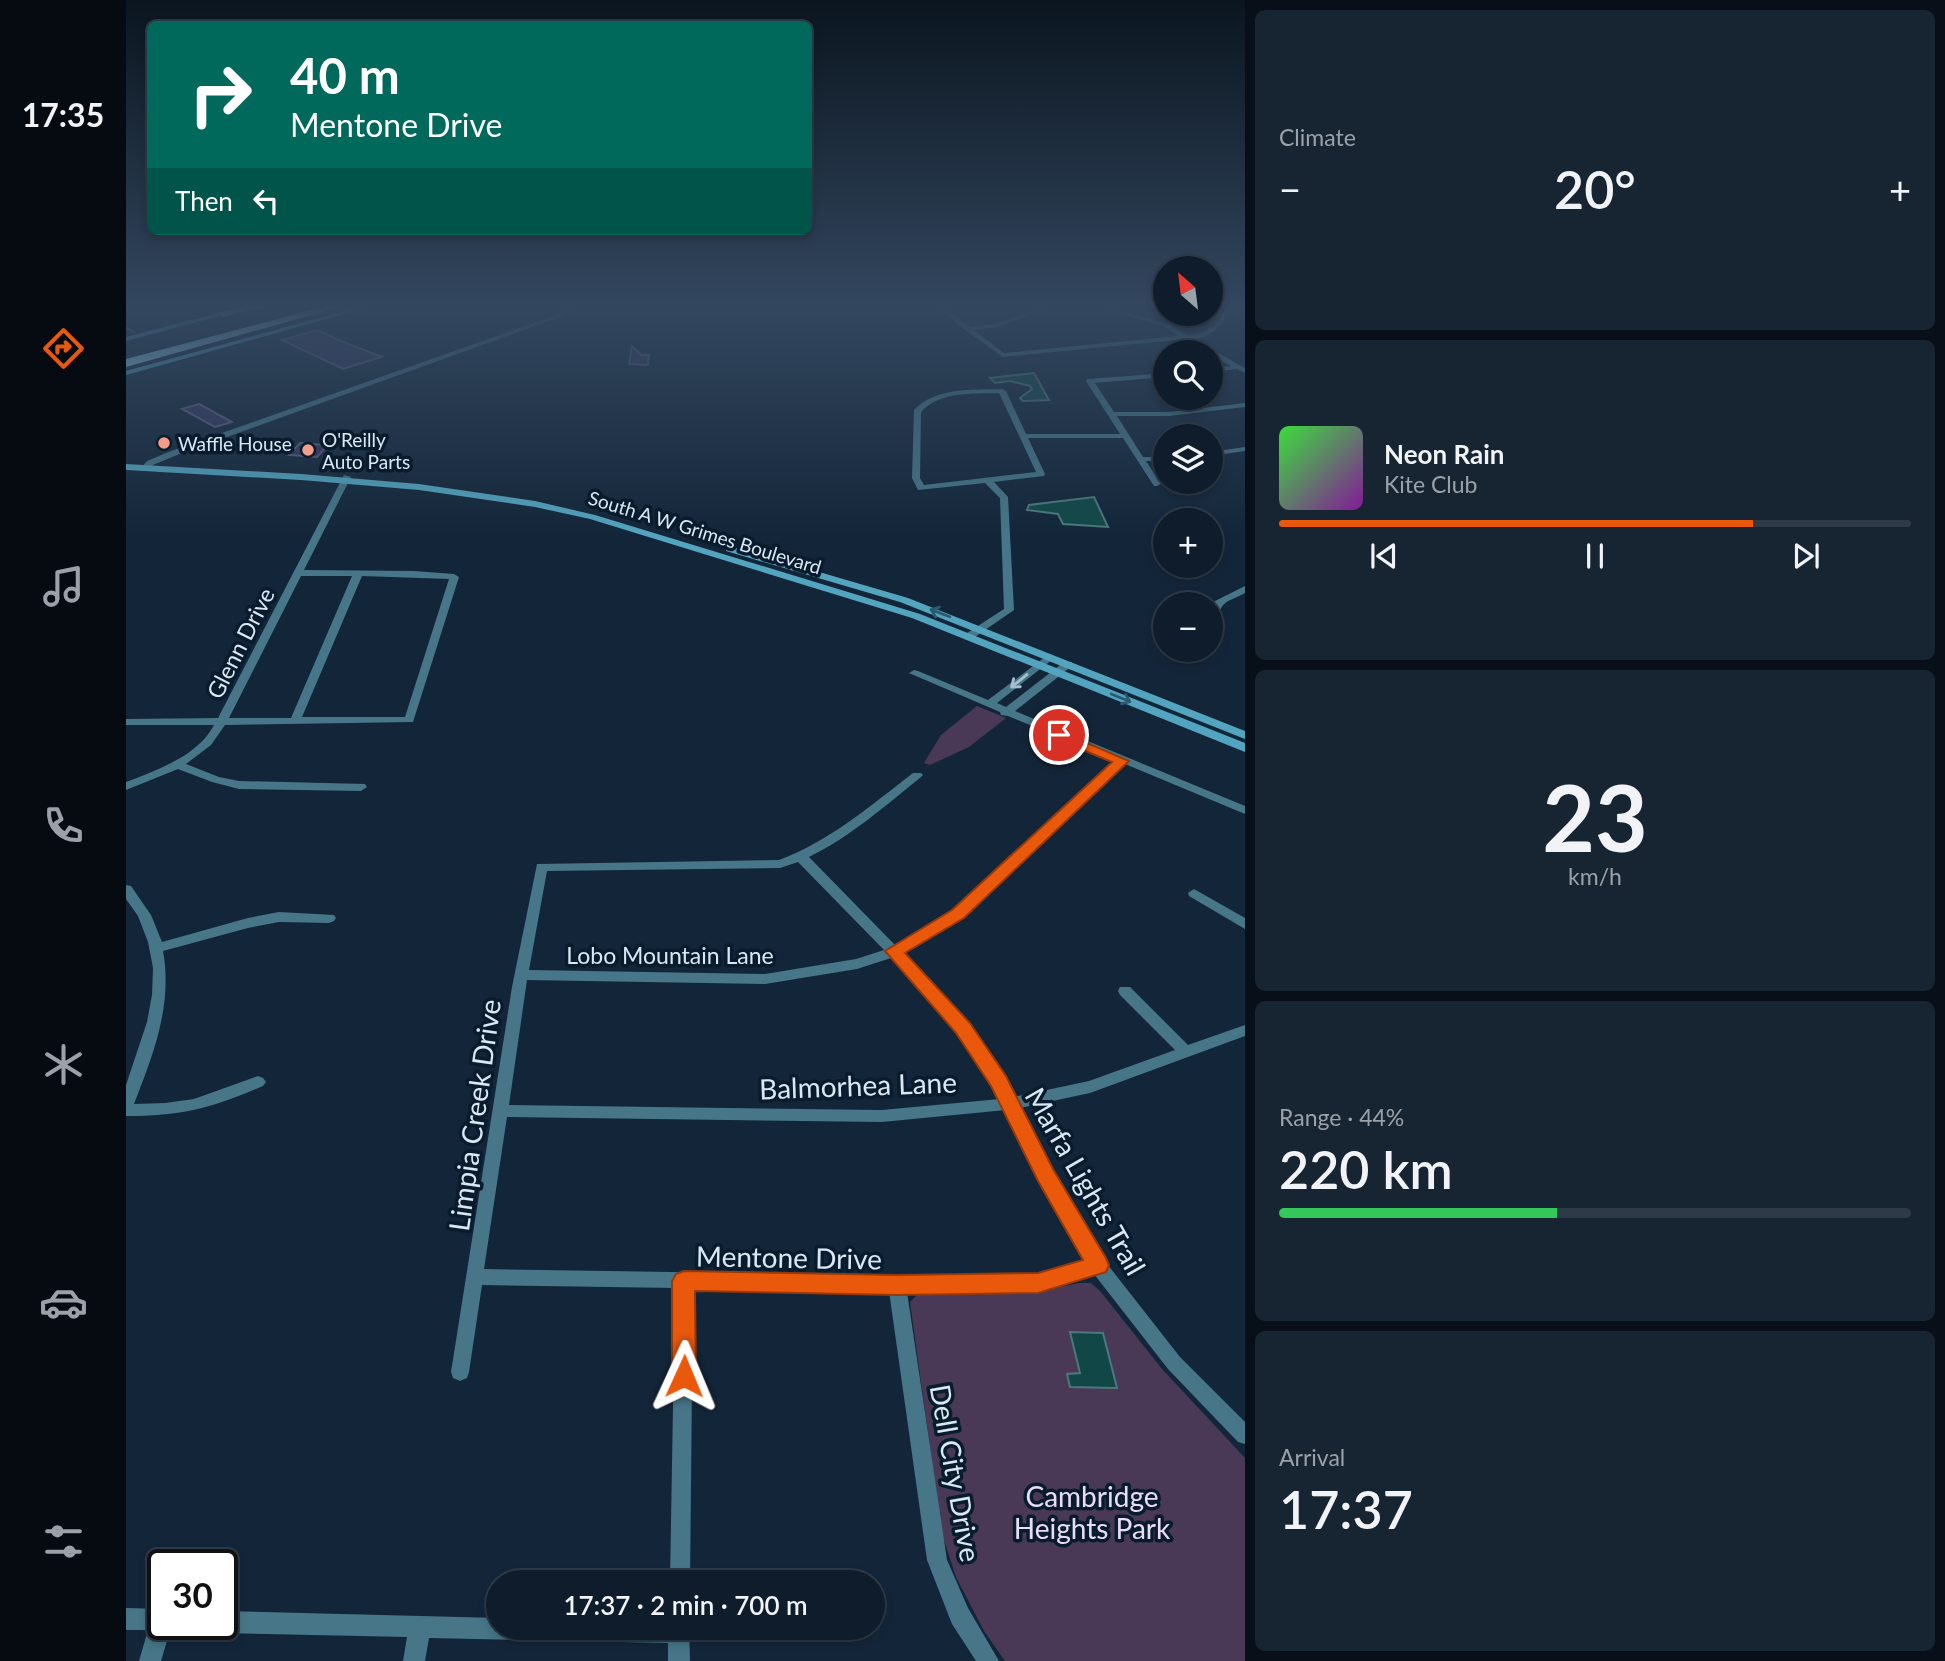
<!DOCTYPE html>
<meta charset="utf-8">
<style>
:root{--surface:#0e1c2b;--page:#172533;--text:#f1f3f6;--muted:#9ba1a9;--line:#2e3a47;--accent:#ea580c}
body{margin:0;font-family:Lato,sans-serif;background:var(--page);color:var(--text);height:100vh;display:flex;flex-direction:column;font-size:26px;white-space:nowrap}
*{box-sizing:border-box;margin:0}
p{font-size:23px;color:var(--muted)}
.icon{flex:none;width:38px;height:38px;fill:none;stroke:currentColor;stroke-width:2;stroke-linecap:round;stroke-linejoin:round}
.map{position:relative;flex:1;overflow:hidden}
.sheet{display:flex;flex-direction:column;gap:10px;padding:10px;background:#080f18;width:700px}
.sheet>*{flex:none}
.banner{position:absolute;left:21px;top:21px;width:665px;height:214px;border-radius:10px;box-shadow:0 4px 10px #0003,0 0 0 2px var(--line);background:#00695c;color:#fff;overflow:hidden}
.needle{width:46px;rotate:332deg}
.controls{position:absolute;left:1027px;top:256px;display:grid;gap:14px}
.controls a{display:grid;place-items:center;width:70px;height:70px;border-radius:50%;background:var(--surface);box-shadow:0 4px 10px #0003,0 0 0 2px var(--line);font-size:35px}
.speed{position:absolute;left:21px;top:1549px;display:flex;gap:14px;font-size:35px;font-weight:700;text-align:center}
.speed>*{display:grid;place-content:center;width:91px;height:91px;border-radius:50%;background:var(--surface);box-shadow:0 4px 10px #0003,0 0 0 2px var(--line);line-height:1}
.speed .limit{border:4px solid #111;border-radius:10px;background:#fff;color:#111}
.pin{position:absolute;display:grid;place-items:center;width:60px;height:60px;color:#fff;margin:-30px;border:4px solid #fff;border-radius:50%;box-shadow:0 2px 7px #0007}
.me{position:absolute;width:77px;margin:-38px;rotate:1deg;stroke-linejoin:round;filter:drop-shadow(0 0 5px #0008)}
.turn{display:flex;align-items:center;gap:24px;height:147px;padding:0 28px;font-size:32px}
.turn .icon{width:91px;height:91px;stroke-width:2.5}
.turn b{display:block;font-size:49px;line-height:60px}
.then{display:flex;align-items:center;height:66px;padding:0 28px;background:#0003;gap:14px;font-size:26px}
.big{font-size:52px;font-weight:600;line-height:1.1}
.sheet .tile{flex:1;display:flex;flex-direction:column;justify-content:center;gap:10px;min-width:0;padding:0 24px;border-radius:10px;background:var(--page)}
.sheet .dial{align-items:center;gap:0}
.dial b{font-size:91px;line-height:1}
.song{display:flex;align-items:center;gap:21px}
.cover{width:84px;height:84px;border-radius:10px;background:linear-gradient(135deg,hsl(120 70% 55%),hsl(290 70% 35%))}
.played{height:7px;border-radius:4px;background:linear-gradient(90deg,var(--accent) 75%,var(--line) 75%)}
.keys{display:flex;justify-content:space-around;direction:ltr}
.heat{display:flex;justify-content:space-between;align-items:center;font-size:38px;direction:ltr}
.charge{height:10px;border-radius:5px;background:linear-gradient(90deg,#34c759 44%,var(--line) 0)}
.trip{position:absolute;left:360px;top:1570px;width:399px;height:70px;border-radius:35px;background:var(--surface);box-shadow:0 4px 10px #0003,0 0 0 2px var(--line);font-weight:600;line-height:70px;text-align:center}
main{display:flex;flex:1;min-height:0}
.tabs{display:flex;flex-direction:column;width:126px;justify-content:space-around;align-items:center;background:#060b11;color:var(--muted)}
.tabs .icon{width:49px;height:49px}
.tabs .on{color:var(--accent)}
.tabs b{font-size:32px;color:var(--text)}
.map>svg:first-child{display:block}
.green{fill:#493957}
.water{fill:#114847;stroke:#4d787b;stroke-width:2}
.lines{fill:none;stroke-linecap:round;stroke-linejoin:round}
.stream{stroke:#4d787b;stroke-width:2}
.building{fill:#33365e;stroke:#5a5d79;stroke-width:2}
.street{fill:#467687;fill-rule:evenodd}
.secondary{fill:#53a5bf;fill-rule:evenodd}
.highway{fill:#9de4fc;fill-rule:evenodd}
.oneway{stroke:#2a5a6f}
.oneway2{stroke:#a6bfce}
.route{fill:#ea580c;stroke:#983908;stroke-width:2}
.poi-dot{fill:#f49e89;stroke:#091c2e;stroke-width:2.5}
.labels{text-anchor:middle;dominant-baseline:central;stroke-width:7;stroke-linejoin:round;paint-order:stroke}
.far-poi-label{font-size:19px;fill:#dae7f4;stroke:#091c2e;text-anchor:start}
.far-street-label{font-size:19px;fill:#dae7f4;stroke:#091c2e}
.street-label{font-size:23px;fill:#dae7f4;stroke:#091c2e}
.near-street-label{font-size:28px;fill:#dae7f4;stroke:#091c2e}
.near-park-label{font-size:28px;fill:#eadcf8;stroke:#091c2e}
</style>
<main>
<nav class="tabs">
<b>17:35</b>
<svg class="icon on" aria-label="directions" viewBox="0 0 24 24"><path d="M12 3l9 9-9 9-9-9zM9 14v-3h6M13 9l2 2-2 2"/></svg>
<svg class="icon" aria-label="music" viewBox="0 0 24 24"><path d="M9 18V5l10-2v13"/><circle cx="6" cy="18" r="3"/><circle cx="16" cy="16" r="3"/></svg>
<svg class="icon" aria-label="phone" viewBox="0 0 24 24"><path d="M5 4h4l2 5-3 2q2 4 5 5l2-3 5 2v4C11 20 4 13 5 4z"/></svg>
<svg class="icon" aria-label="climate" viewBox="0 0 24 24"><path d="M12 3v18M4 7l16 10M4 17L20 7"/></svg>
<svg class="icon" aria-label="car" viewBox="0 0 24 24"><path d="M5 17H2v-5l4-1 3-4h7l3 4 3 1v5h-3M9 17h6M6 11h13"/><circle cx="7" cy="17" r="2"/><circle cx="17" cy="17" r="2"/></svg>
<svg class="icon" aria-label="filters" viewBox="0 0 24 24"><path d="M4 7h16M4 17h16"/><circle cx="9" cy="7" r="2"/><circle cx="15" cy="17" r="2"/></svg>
</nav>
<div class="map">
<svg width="1119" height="1661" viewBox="0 0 1119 1661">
<rect width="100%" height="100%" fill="#132639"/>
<path class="green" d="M 851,706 L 880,718 L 843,747 L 804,765 L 798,763 L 815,735 Z
M 953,1283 L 965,1283 L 974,1291 L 1036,1369 L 1119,1458 L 1119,1661 L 879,1661 L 858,1631 L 830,1577 L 816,1534 L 784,1302 L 793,1293 L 903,1293 Z"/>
<path class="water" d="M 908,373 L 923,400 L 897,401 L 894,398 L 906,389 L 904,386 L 884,381 L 869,383 L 864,378 Z
M 968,497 L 982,527 L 937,524 L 932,514 L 901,510 L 903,505 Z
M 944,1332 L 977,1333 L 991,1388 L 944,1387 L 941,1374 L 954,1373 Z"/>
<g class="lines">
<path class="stream" d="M 0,328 L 8,332"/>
</g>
<path class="building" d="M 191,330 L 220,343 L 256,357 L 217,369 L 156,340 Z
M 506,346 L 515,355 L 523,355 L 522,365 L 503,364 Z
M 73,404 L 106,422 L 89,427 L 56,409 Z
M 174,443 L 185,444 L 202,445 L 191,457 L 163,455 Z"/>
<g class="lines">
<path class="street" d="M 452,304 L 460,304 L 431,318 L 51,455 L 27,465 L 22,470 L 15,468 L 21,461 L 45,451 L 427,316 Z
M 807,304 L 814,304 L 844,327 L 869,324 L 923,304 L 932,304 L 872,327 L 848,330 L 878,353 L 1053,336 L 1037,326 L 960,304 L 970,304 L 1041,324 L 1061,335 L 1073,334 L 1088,327 L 1099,309 L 1085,307 L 1085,304 L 1108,304 L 1107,306 L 1119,308 L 1119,312 L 1105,310 C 1095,326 1087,337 1067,339 L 1119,368 L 1119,373 L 1111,369 L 1085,372 L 1085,368 L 1105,366 L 1085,355 L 1085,352 L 1080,352 L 1059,339 L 877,357 L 839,330 Z
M 1040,373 L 1040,377 L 969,383 L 988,412 L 1043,412 L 1119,403 L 1119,407 L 1043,416 L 991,416 L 1017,457 L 1040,457 L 1040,461 L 1020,461 L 1035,484 L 1031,486 L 1028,486 L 997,438 L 902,438 L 919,474 L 918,476 L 868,482 L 882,497 L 888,610 L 846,639 L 838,639 L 838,635 L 878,609 L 874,498 L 859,483 L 792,490 L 786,478 L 788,410 C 810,387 846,390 876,389 L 880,391 L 900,434 L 994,434 L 960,381 L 961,379 ZM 873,393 L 910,472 L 798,485 L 794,478 L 795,412 C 814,391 847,394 873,393 Z
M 1119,447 L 1119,451 L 1085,456 L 1085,452 Z
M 218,475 L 225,477 L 178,570 L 288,571 L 328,574 L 333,577 L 287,722 L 99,725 L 85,745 L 60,764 L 93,777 L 113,781 L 239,784 L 241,787 L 235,791 L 113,789 L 86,782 L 52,769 L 0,790 L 0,782 C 31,770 72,756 88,725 L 0,725 L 0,719 L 92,718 ZM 175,576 L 226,576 L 165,718 L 103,718 ZM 236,576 L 323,579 L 279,717 L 176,717 Z
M 1119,586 L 1119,593 C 1100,603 1095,600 1091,622 L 1085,622 L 1085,607 L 1089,601 Z
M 923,654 L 927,655 L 927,659 L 871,703 L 880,707 L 938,662 L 946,662 L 946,666 L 889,711 L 1119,806 L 1119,814 L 999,764 L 837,917 L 777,953 C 820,996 861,1042 888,1097 L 963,1081 L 1049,1050 L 994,995 L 992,991 L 994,987 L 1004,987 L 1062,1045 L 1119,1025 L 1119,1036 L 964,1093 L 894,1108 L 925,1170 L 978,1260 L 1054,1357 L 1119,1422 L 1119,1444 L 1112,1442 L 1042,1369 L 968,1274 L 912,1291 L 862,1293 L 781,1292 L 821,1560 L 842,1608 L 873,1661 L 850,1661 L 826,1624 L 801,1560 L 763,1291 L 567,1288 L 564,1582 L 544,1582 L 549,1288 L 356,1285 L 343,1372 L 341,1378 L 334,1381 L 327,1378 L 325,1372 L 386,987 L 411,864 L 653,860 C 704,841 744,806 787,773 L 795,773 L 797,775 L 795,777 C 759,806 724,837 683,857 L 769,945 L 827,911 L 990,761 L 882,716 L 875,715 L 874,712 L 783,673 L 788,670 L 792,671 L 862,700 ZM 672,862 L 758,950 L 730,959 L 639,974 L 403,970 L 421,871 L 654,868 ZM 765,958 C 807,1000 848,1045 874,1099 L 756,1110 L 383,1105 L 401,980 L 639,984 L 731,969 ZM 880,1110 L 913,1180 L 960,1261 L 912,1275 L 862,1277 L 358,1269 L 381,1117 L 756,1122 Z
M 0,885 L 5,886 L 25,915 L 36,942 L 122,918 L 153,912 L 208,915 L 210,918 L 208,921 L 203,923 L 153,922 L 122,928 L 37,951 C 47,1005 27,1055 8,1104 L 39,1103 L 68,1099 L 132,1076 L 137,1078 L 140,1082 L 137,1086 C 86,1108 56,1116 0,1116 L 0,1085 L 21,1022 L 26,995 L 27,968 L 22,942 L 12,916 L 0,899 Z
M 1068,889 L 1119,918 L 1119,929 L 1063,896 L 1062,893 Z
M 0,1608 L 37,1609 L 37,1624 L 46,1624 L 35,1661 L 13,1661 L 22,1630 L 0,1630 Z
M 96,1611 L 373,1618 L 373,1628 L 563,1628 L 564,1661 L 542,1661 L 542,1643 L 303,1638 L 299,1661 L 277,1661 L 281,1637 L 96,1633 L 88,1630 L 86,1624 L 96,1624 Z"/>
<path class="secondary" d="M 126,304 L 138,304 L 0,341 L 0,337 Z
M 243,304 L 255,304 L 0,375 L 0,371 Z
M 0,464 L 175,474 L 293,484 L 409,501 L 469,515 L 794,614 L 1119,743 L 1119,752 L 786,618 L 464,519 L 409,507 L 293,490 L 175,480 L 0,470 Z
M 604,546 L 782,598 L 1119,731 L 1119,739 L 774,602 L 600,551 L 600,547 Z"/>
<path class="highway" d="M 130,304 L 151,304 L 97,317 L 92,314 Z
M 208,304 L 225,304 L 0,367 L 0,359 Z"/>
</g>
<defs><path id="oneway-shaft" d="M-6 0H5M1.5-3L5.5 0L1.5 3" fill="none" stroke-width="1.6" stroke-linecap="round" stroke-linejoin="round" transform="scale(1.75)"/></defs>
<g class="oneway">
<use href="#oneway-shaft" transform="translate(814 613) rotate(-159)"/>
<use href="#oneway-shaft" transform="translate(995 698) rotate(22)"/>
</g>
<use class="oneway2" href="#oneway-shaft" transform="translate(893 681) rotate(141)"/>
<linearGradient id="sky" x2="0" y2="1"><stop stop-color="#0a151f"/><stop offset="0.57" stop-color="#33475f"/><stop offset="1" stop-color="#33475f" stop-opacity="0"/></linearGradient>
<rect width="1119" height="537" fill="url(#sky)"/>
<path class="route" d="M 933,731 L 1003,761 L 838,918 L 779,953 L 844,1023 L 880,1076 L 927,1169 L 980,1258 L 983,1265 L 980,1272 L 912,1293 L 771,1295 L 569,1291 L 570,1376 L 567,1384 L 558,1387 L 550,1384 L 546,1376 L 546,1281 L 550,1274 L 558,1271 L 771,1275 L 912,1273 L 957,1260 L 912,1181 L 865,1086 L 830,1033 L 759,951 L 826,910 L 986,762 L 928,738 L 928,732 Z"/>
<g class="poi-dot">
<circle cx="38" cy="443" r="7"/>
<circle cx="182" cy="450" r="7"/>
</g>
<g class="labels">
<g class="far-poi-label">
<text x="196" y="439">O'Reilly<tspan x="196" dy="22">Auto Parts</tspan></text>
<text x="52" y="443">Waffle House</text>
</g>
<g class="far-street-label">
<text transform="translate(579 532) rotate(17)">South A W Grimes Boulevard</text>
</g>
<g class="street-label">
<text transform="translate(114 643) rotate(-63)">Glenn Drive</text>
<text x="544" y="955">Lobo Mountain Lane</text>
</g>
<g class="near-street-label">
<text transform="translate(732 1085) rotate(-2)">Balmorhea Lane</text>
<text transform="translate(348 1115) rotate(-82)">Limpia Creek Drive</text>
<text transform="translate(960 1181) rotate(60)">Marfa Lights Trail</text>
<text transform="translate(663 1257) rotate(1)">Mentone Drive</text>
<text transform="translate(830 1473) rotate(80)">Dell City Drive</text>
</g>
<g class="near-park-label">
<text x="966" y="1496">Cambridge<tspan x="966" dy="32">Heights Park</tspan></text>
</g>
</g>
</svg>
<div class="controls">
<a><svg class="needle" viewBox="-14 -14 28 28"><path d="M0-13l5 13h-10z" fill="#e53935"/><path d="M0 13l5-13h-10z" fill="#9ba1a9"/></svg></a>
<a><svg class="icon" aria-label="search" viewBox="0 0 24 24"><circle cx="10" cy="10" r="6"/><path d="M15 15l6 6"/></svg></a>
<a><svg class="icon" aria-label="layers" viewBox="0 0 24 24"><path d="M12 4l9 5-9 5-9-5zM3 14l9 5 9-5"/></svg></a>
<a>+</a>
<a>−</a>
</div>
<div class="speed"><div class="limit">30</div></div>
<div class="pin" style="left:933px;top:735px;background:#d93025"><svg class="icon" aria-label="arrive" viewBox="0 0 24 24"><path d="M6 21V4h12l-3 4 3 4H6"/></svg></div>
<svg class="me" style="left:558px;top:1376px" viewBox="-20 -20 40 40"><path d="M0-17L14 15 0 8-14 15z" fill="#ea580c" stroke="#fff" stroke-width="4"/></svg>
<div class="trip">17:37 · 2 min · 700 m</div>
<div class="banner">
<div class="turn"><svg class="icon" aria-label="right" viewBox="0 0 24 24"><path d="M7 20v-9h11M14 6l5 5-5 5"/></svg><div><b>40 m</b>Mentone Drive</div></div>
<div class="then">Then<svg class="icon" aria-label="left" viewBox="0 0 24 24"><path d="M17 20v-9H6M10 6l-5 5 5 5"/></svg></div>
</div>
</div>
<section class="sheet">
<div class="tile"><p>Climate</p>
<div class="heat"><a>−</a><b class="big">20°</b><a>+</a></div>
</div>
<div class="tile">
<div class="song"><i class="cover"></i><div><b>Neon Rain</b><p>Kite Club</p></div></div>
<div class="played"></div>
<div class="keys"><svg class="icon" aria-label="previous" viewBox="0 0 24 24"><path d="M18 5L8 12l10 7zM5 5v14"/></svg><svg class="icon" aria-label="pause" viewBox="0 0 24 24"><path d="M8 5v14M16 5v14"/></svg><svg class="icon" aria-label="next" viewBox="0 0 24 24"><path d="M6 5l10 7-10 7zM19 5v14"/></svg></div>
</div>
<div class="tile dial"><b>23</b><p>km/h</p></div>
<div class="tile"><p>Range · 44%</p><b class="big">220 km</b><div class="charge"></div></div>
<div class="tile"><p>Arrival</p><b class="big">17:37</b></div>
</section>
</main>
